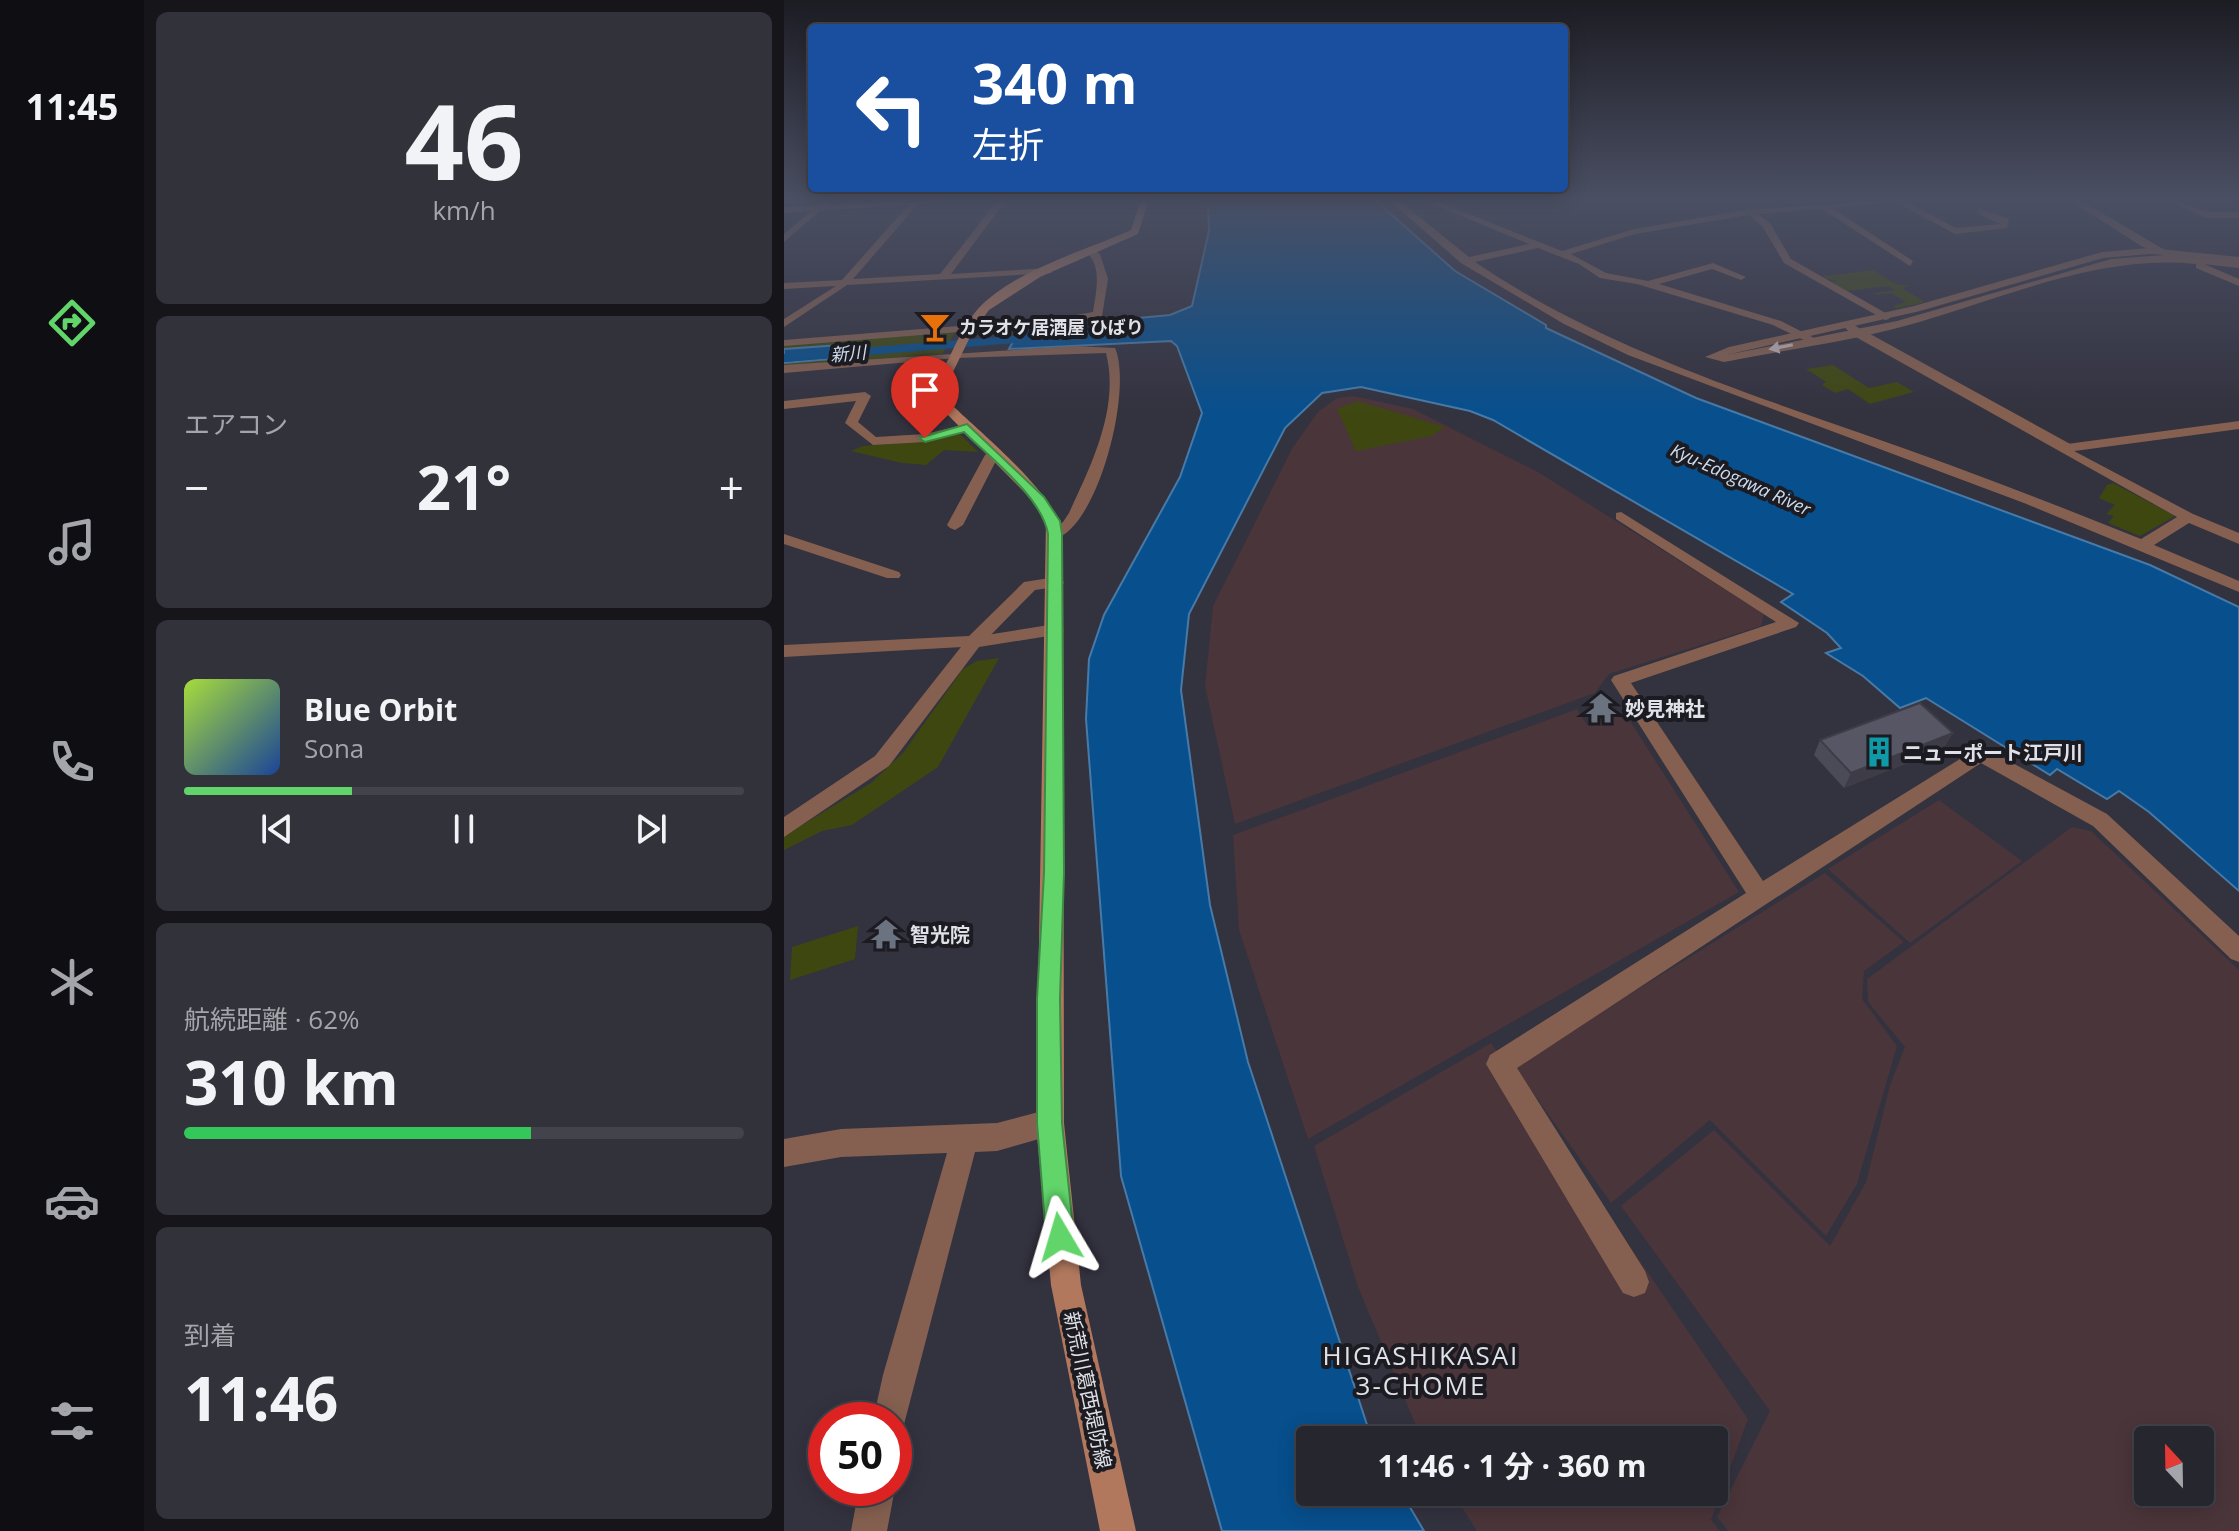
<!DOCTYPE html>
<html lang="ja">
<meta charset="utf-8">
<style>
:root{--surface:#26262f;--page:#32323b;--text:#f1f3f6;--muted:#a4a5aa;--line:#42434b;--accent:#61d56a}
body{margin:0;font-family:"Open Sans","Noto Sans JP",sans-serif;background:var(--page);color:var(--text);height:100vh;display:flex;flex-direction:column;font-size:30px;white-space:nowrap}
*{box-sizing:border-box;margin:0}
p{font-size:26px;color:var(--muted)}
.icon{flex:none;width:44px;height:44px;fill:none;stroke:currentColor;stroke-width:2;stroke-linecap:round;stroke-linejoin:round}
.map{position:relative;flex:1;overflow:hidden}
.drawer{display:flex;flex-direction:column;gap:12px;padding:12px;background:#15151a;width:640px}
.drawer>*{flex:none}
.hud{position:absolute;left:24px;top:24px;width:760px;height:168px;border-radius:8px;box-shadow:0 4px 20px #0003,0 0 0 2px var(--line);background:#1a4fa0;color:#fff;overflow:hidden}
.needle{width:52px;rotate:338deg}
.buttons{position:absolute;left:1350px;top:1426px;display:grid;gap:16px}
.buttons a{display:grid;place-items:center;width:80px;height:80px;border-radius:8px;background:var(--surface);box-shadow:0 4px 20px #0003,0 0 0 2px var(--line);font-size:40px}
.speed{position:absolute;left:24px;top:1402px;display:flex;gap:16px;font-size:40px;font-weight:700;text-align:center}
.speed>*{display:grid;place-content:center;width:104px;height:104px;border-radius:50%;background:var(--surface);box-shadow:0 4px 20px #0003,0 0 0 2px var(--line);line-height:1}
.speed .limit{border:12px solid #d22;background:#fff;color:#111}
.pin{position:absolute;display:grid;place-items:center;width:68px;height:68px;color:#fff;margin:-82px -34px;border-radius:50% 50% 50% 0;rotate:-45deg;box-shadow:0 0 8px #0007}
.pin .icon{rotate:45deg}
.me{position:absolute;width:88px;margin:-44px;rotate:353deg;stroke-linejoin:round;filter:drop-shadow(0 0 6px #0008)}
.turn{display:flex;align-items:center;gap:28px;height:168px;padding:0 32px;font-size:36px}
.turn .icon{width:104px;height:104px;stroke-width:2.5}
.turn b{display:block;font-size:56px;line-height:68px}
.big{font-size:60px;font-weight:700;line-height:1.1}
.drawer .widget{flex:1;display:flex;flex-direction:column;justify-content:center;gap:12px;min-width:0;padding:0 28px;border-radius:12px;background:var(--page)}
.drawer .dial{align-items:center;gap:0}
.dial b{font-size:104px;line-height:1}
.song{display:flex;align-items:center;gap:24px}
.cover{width:96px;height:96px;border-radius:12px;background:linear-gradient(135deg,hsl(80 70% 55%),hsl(220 70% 35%))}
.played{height:8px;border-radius:4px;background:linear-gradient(90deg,var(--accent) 30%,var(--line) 30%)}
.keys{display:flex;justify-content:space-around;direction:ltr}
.heat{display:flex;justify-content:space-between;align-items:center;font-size:44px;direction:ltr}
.charge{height:12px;border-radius:6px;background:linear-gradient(90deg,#34c759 62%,var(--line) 0)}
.trip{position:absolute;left:512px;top:1426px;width:432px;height:80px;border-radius:8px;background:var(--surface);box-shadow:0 4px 20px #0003,0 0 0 2px var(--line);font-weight:700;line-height:80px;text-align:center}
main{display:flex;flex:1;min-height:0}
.tab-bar{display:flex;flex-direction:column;width:144px;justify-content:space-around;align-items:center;background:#0f0f13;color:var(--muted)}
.tab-bar .icon{width:56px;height:56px}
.tab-bar .selected{color:var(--accent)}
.tab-bar b{font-size:36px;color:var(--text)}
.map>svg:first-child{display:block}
.industrial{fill:#4a353a;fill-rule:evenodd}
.green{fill:#3f4711}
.water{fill:#074f8d;stroke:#487aa8;stroke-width:2}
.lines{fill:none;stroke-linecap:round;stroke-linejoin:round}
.canal{fill:#074f8d;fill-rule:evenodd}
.minor{fill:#856050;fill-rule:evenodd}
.tertiary{fill:#856050;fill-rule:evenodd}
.secondary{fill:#b1785d;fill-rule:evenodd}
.wall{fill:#4b4a57}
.shaded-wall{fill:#3d3c47}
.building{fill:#575665;stroke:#3d3c47;stroke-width:2}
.oneway{fill:#c0b3b3}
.route{fill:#61d56a;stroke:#3f8a45;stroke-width:2}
.labels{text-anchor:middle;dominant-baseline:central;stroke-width:8;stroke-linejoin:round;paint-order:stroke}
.far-poi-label{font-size:18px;font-weight:bold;fill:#e0e0e8;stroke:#1b1b21;text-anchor:start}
.far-water-label{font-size:18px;font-style:italic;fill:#ccdcee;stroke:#1b1b21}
.poi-label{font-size:20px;font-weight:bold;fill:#e0e0e8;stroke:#1b1b21;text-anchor:start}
.street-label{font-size:20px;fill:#e0e0e8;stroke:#1b1b21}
.near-neighbourhood-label{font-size:26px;letter-spacing:2px;fill:#e0e0e8;stroke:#1b1b21}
</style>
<main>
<nav class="tab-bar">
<b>11:45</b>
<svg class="icon selected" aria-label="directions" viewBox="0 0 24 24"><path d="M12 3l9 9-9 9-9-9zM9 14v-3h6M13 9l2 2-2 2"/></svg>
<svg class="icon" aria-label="music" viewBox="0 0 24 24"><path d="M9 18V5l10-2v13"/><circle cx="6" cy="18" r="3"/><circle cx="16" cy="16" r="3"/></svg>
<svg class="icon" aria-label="phone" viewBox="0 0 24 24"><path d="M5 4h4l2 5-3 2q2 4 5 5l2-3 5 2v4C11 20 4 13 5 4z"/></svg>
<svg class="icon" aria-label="climate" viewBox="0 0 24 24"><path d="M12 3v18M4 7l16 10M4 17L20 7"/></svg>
<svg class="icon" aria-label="car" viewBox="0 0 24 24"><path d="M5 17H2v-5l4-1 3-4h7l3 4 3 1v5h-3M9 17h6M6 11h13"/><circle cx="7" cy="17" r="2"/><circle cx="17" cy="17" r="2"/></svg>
<svg class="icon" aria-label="filters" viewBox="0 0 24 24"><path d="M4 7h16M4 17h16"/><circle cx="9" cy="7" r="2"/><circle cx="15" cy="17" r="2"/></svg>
</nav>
<section class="drawer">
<div class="widget dial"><b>46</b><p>km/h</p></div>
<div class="widget"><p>エアコン</p>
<div class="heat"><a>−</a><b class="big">21°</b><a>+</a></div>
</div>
<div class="widget">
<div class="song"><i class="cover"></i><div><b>Blue Orbit</b><p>Sona</p></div></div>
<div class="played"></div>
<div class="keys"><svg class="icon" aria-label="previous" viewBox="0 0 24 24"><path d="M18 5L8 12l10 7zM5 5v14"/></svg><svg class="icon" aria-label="pause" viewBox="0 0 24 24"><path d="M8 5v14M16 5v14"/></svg><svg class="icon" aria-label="next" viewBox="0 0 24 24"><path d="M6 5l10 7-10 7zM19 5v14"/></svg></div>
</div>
<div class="widget"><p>航続距離 · 62%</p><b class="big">310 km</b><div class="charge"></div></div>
<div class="widget"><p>到着</p><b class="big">11:46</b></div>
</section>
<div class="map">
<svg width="1455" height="1531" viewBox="0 0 1455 1531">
<rect width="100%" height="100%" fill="#33323f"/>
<path class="industrial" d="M 570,396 L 629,409 L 754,472 L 980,614 L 977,626 L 825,674 L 811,693 L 451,824 L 421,686 L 429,606 L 509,447 L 534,412 L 553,398 Z
M 793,709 L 803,725 L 841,713 L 955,892 L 524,1139 L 455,930 L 449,835 Z
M 1155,800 L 1238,861 L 1126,943 L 1044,869 Z
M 1288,827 L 1307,831 L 1455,970 L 1455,1531 L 944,1531 L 933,1517 L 986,1411 L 837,1206 L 930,1130 L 1046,1246 L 1082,1182 L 1106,1085 L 1121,1047 L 1084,1002 L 1083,979 ZM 1416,1440 L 1416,1492 L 1364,1492 L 1364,1440 Z
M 1041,873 L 1120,942 L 1080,971 L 1078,999 L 1113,1046 L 1073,1184 L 1042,1236 L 926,1120 L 827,1203 L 730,1066 Z
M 707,1043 L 964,1419 L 927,1520 L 936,1531 L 693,1531 L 668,1492 L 930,1492 L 930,1440 L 638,1440 L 574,1287 L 530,1146 Z"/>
<path class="green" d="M 1089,270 L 1112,284 L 1126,286 L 1118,288 L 1141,302 L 1113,308 L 1109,306 L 1122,302 L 1107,293 L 1092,295 L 1090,293 L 1111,290 L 1105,286 L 1062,291 L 1046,283 L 1054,281 L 1035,277 Z
M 172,331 L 158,354 L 0,366 L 0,345 Z
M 1049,365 L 1085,388 L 1113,382 L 1130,392 L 1086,404 L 1064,389 L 1051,393 L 1038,385 L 1042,382 L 1022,369 Z
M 574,401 L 661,427 L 647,436 L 572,451 L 553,409 Z
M 172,434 L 177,435 L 194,452 L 160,450 L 142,465 L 118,463 L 67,451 L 79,446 L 140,441 Z
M 1329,483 L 1391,516 L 1356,536 L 1324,523 L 1330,516 L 1322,514 L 1331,505 L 1315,498 L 1323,485 Z
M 215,658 L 154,767 L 68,825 L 38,831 L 0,850 L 0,836 L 87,783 L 119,753 L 179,669 L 193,661 Z
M 74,926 L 71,959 L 6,980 L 8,947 Z"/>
<path class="water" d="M 424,199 L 590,199 L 671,271 L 762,325 L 762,328 L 912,398 L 1366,565 L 1455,607 L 1455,891 L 1365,812 L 1335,791 L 1323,799 L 1273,769 L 1266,775 L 1142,698 L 1116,708 L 1079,676 L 1042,653 L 1057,648 L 1043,633 L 997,602 L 1009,594 L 709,420 L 686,411 L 577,387 L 538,393 L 501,428 L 405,614 L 397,690 L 426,905 L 464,1062 L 588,1440 L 526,1440 L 526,1492 L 617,1492 L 640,1531 L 438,1531 L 337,1176 L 302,719 L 305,659 L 320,615 L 396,477 L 418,413 L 393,346 L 387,341 L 225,349 L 236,329 L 386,315 L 408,306 L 425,231 Z
M 71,344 L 59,358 L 0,363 L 0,349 Z"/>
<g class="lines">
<path class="canal" d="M 264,333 L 271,337 L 269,340 L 0,362 L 0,354 Z"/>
<path class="minor" d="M 41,199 L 50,199 L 0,242 L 0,234 Z
M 215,199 L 223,199 L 167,274 L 265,268 L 268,273 L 63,285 L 0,327 L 0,319 L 52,286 L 0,289 L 0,283 L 58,280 L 128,201 L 135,203 L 69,279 L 156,274 Z
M 604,199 L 613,199 L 685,257 L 745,244 L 636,199 L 647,199 L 778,251 L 850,229 L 961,210 L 1124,199 L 1121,201 L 1172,228 L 1217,224 L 1192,213 L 1195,208 L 1225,219 L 1223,228 L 1171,234 L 1111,202 L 1048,208 L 1129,261 L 1126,266 L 1038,209 L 974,214 L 986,223 L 1007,259 L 1105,315 L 1105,319 L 1101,320 L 1000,263 L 979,227 L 965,215 L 851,234 L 787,254 L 822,273 L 864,281 L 929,263 L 962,277 L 957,280 L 928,269 L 875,284 L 997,321 L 1032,339 L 1032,343 L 1028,344 L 989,325 L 853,284 L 816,278 L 795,264 L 754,248 L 691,262 C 809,342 945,387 1079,434 C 1172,466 1265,502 1357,539 L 1393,517 L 1070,336 L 1059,326 L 1068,324 L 1288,445 L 1290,451 L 1409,514 L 1455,533 L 1455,544 L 1405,523 L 1370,545 L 1455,581 L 1455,592 L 1240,503 L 844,355 L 780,324 L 677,263 Z
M 1284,199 L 1294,199 L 1386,253 L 1381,256 L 1357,246 Z
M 1393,201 L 1423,212 L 1455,212 L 1455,218 L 1422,218 L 1393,205 Z
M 306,248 L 316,254 L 324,279 L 318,316 L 275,324 L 0,346 L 0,340 L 275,318 L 309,312 C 312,292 319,265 301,251 Z
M 291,346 L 331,348 C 349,388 315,526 271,539 L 263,534 L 279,522 L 285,513 C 307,465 336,408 322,353 L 172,358 L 0,373 L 0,365 Z
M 81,392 L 87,396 L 74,422 L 92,437 L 141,434 L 183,424 L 189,428 L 141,442 L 89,445 L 61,423 L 72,401 L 0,409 L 0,401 Z
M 208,451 L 215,455 L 179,525 L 171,530 L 166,528 L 163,525 L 201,455 Z
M 837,512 L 1015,623 L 1012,627 L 847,683 L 979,881 L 1197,746 L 1323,814 L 1455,936 L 1455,962 L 1447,959 L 1309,826 L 1197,763 L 733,1068 L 861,1271 L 865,1282 L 861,1293 L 850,1297 L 839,1293 L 702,1064 L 706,1055 L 962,893 L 827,680 L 830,676 L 992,622 L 832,519 L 832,513 Z
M 0,534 L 115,572 L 117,575 L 115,578 L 103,578 L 0,544 Z
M 272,577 L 280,582 L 278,586 L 251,590 L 196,646 L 0,657 L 0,645 L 185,636 L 240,582 Z
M 266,1109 L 276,1113 L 280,1123 L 276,1133 L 213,1151 L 191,1152 L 118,1432 L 110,1435 L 110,1420 L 89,1420 L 99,1375 L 163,1153 L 57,1157 L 0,1167 L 0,1139 L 57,1129 L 213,1123 Z
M 110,1487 L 111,1488 L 103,1531 L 67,1531 L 75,1488 Z"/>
<path class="tertiary" d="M 163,199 L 215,199 L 0,213 L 0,207 Z
M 1366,248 L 1455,257 L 1455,268 L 1420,264 L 1455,279 L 1455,286 L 1412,268 L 1412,264 C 1312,254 1216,300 1121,326 C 1062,342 1000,350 940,362 L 921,357 L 945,347 L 1130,306 L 1318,252 ZM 1366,254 L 1381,255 L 1327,259 L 1113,321 L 942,355 L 1136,311 L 1319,258 Z
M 1455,421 L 1455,429 L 1283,452 L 1276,448 L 1283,444 Z
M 271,624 L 280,630 L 277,634 L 195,647 L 105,766 L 0,837 L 0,817 L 91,756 L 184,638 Z"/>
<path class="secondary" d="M 357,199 L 365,199 L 354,234 L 256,277 L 205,310 L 188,333 L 166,378 L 165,395 L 168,405 C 199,435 272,494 279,534 L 280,1123 L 297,1285 L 352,1531 L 316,1531 L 267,1285 L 252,1123 L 262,521 L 250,502 L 159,410 C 147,390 155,376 165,358 C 173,341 181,324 193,310 C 228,271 300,251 347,230 Z"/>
</g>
<path class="wall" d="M 1169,733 L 1159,749 L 1060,788 L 1030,755 L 1036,740 Z"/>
<path class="shaded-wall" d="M 1169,733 L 1159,749 L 1060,788 L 1067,773 Z"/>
<path class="building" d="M 1136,703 L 1169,733 L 1067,773 L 1036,740 Z"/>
<defs><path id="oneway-solid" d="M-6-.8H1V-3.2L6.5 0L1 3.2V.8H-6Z" transform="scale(2)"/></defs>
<use class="oneway" href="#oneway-solid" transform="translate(997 347) rotate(169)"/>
<linearGradient id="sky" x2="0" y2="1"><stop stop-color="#1c1c23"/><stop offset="0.48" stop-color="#4a4f63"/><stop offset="1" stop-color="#4a4f63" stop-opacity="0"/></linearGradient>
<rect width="1455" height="413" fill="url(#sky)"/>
<path class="route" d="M 183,424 L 260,497 L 276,521 L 278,534 L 280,873 L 276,999 L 278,1123 L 290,1237 L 286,1247 L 276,1251 L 266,1247 L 262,1237 L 253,1123 L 253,999 L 260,873 L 264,534 C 258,497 206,458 180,432 L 141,442 L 135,438 Z"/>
<defs>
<g id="bar-bare" transform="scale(2.4)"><path d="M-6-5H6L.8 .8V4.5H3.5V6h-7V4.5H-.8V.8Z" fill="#e8710a" stroke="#1b1b21" stroke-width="2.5" paint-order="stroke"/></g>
<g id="temple-bare" transform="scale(2.4)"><path d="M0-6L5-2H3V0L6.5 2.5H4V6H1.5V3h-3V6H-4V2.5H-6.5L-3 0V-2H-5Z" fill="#6b7280" stroke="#1b1b21" stroke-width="2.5" paint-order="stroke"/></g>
<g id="building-bare" transform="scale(2.4)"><path d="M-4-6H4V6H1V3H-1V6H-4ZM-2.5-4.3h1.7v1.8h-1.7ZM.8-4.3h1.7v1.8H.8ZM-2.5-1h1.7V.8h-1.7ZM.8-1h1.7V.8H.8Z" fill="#0f9aa8" stroke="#1b1b21" stroke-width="2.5" paint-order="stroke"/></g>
</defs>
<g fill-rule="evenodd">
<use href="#bar-bare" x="151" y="327"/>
<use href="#temple-bare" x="817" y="708"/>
<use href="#building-bare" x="1095" y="752"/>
<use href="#temple-bare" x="102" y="934"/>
</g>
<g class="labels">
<g class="far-poi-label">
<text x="175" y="327">カラオケ居酒屋 ひばり</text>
</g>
<g class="far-water-label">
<text transform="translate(64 353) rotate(-5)">新川</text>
<text transform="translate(957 479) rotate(24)">Kyu-Edogawa River</text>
</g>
<g class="poi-label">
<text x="841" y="708">妙見神社</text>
<text x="1119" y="752">ニューポート江戸川</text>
<text x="126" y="934">智光院</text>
</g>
<g class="street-label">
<text transform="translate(304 1390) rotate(78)">新荒川葛西堤防線</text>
</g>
<g class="near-neighbourhood-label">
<text x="637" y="1355">HIGASHIKASAI<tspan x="637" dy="30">3-CHOME</tspan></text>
</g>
</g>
</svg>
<div class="buttons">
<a><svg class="needle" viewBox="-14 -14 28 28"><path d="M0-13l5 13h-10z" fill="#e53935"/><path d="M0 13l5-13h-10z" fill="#a4a5aa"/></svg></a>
</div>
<div class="speed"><div class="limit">50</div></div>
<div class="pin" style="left:141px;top:438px;background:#d93025"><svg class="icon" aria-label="arrive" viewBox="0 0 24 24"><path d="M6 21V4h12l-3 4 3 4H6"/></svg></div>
<svg class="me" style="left:276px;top:1237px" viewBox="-20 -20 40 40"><path d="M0-17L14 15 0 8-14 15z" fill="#61d56a" stroke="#fff" stroke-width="4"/></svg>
<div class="trip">11:46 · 1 分 · 360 m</div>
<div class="hud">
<div class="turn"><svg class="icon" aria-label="left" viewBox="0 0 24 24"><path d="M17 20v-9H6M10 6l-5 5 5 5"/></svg><div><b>340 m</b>左折</div></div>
</div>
</div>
</main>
